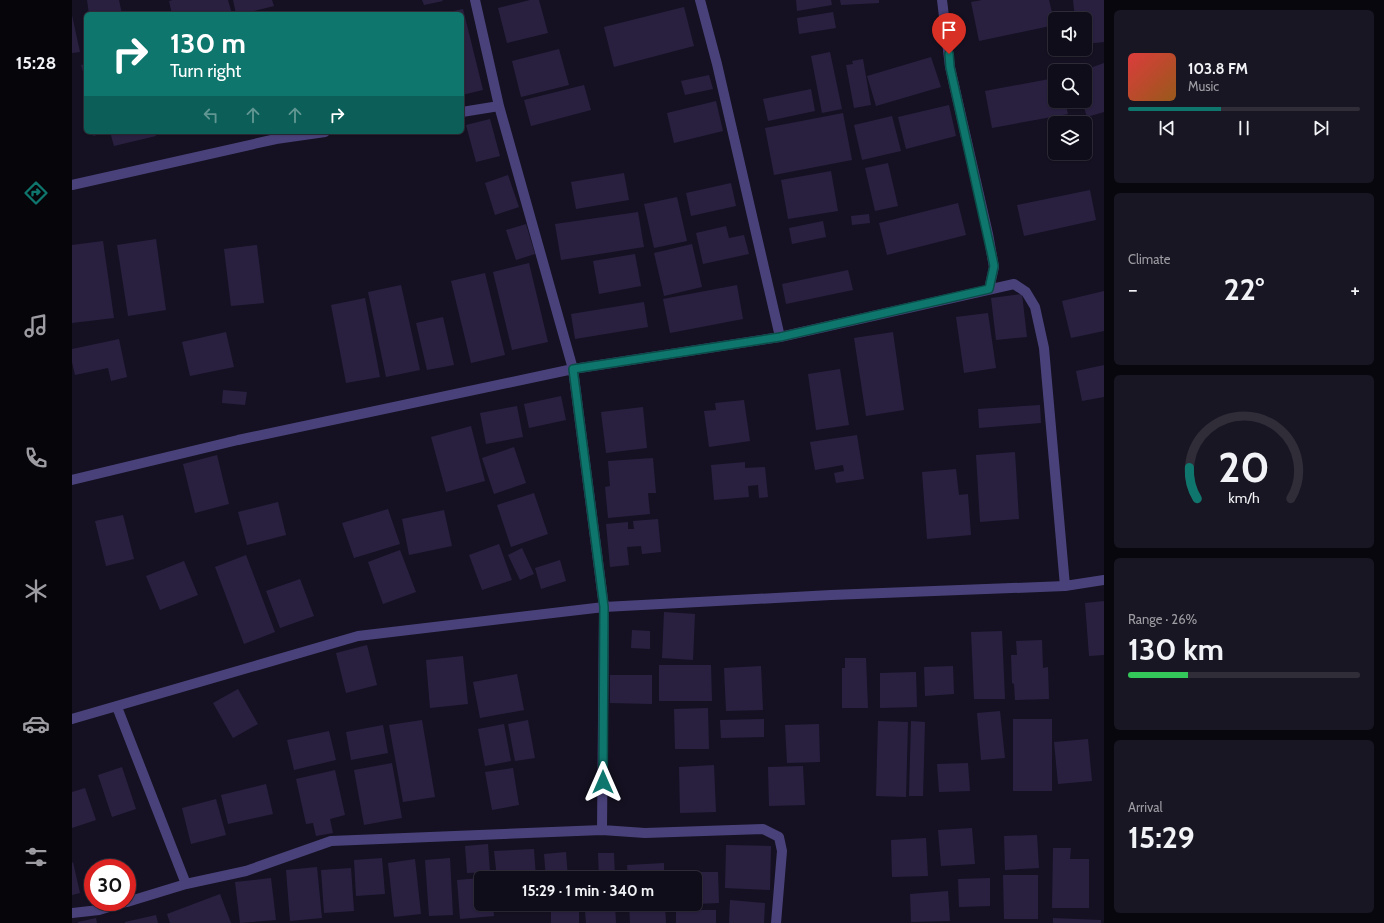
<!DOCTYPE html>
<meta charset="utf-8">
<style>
:root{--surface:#100d1a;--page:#191623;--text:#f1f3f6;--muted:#9c9ca2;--line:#302d39;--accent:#0f766e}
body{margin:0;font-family:Cabin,sans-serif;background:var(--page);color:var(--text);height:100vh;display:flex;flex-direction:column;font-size:15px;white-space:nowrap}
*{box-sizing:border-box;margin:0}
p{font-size:13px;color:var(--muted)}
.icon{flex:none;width:22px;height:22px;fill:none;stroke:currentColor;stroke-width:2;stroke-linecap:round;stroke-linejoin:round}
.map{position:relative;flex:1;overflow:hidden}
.details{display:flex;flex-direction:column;gap:10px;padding:10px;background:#09070e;width:280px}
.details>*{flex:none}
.hud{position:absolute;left:12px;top:12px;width:380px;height:122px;border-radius:6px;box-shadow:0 1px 3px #0004,0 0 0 1px var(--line);background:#0f766e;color:#fff;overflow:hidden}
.controls{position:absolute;left:976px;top:12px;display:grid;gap:8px}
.controls a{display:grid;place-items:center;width:44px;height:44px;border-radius:6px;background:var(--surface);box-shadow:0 1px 3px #0004,0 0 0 1px var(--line);font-size:20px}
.speed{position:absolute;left:12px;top:859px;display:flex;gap:8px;font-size:20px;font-weight:700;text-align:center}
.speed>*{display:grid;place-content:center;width:52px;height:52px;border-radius:50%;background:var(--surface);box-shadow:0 1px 3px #0004,0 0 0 1px var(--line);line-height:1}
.speed .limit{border:6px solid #d22;background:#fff;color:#111}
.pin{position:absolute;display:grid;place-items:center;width:34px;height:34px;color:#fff;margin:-41px -17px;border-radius:50% 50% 50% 0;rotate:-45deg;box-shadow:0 0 4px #0007}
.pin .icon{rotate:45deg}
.me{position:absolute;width:44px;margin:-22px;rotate:0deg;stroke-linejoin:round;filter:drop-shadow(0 0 3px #0008)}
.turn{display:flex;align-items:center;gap:14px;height:84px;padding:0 20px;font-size:18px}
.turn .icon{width:52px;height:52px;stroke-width:2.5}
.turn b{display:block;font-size:28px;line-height:34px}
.lanes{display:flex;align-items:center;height:38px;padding:0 20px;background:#0003;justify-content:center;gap:20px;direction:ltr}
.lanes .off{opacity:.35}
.big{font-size:30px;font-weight:700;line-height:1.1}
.details .tile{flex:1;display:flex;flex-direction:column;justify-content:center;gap:6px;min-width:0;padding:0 14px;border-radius:6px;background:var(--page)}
.details .dial{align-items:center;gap:0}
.dial svg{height:104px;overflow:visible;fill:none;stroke:var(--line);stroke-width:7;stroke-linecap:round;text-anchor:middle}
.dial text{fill:var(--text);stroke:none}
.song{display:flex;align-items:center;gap:12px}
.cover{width:48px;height:48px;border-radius:6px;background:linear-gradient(135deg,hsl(0 70% 55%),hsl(30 70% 35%))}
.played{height:4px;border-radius:2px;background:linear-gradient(90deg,var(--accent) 40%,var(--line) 40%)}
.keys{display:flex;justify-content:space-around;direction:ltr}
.heat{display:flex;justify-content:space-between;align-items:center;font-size:22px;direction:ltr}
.charge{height:6px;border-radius:3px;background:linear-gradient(90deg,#34c759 26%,var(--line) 0)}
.trip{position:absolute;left:402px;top:871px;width:228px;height:40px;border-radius:6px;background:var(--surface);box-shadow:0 1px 3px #0004,0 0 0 1px var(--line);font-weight:700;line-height:40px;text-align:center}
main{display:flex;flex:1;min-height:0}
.menu{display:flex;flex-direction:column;width:72px;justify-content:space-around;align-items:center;background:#06050a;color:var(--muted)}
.menu .icon{width:28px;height:28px}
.menu .on{color:var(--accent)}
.menu b{font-size:18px;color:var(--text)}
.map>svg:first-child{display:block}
.building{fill:#292040}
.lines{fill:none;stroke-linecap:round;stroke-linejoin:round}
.minor{stroke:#49427a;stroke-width:10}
.route-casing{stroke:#0a4d48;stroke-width:10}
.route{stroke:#0f766e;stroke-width:7}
</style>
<main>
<nav class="menu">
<b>15:28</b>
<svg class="icon on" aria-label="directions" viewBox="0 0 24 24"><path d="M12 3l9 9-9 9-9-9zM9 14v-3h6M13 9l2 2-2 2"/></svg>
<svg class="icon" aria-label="music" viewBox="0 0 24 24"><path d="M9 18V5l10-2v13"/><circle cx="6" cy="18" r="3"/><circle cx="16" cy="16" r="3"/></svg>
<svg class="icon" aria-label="phone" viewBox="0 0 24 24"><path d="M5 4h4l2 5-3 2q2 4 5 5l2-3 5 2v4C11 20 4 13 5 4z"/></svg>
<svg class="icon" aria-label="climate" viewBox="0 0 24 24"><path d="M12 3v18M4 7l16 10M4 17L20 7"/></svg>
<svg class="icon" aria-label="car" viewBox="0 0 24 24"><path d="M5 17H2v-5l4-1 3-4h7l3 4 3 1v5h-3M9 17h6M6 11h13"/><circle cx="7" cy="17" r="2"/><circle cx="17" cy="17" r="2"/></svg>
<svg class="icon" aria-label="filters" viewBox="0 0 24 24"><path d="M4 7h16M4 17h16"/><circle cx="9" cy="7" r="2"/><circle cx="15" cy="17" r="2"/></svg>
</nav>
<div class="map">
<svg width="1032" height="923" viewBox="0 0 1032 923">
<rect width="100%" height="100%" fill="#151122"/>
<path class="building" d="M 15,0 L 47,0 L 50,14 L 17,14 Z
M 101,0 L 156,0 L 160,14 L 100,14 L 97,1 Z
M 161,0 L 200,0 L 202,6 L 170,14 L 164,14 Z
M 350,0 L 370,0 L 371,1 L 352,5 Z
M 458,0 L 467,0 L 476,33 L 435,43 L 426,8 Z
M 724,0 L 759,0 L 760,5 L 725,11 Z
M 768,0 L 807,0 L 807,3 L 769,5 Z
M 910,0 L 977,0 L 983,25 L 907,41 L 899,2 Z
M 1001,0 L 1032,0 L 1032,42 L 1013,44 L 1013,19 L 1003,19 Z
M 612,7 L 622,46 L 542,67 L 532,27 Z
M 391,9 L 411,90 L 390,95 L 390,14 L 372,13 Z
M 761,12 L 764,28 L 727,34 L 725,18 Z
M 0,15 L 8,52 L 0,53 Z
M 487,49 L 497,85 L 449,97 L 440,61 Z
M 758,52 L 770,109 L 750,113 L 739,56 Z
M 859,57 L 869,87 L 804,106 L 795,76 Z
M 791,59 L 799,105 L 782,108 L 774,65 L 781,64 L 780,61 Z
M 1032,63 L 1032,112 L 1015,117 L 1010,101 L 1013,101 L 1013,73 L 1016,72 L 1015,69 Z
M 14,64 L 14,75 L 12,75 L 9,65 Z
M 637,75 L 641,89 L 613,95 L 609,81 Z
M 983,78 L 983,101 L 993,101 L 996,114 L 920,128 L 913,91 Z
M 512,85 L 519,110 L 459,126 L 452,100 Z
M 739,89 L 743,111 L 696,121 L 691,99 Z
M 644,101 L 651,131 L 602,143 L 595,113 Z
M 877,105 L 884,136 L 834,149 L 826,117 Z
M 771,113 L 780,160 L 702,175 L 693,128 Z
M 820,116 L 829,151 L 790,160 L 782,125 Z
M 418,119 L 428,156 L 404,162 L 394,125 Z
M 20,132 L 34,132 L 34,133 L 21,136 Z
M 38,132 L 83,132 L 84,136 L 42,146 Z
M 816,163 L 826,206 L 803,211 L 793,168 Z
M 759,171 L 766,211 L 716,219 L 709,180 Z
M 552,173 L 557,200 L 504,209 L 499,182 Z
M 436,175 L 447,207 L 423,215 L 413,183 Z
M 659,183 L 664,206 L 619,216 L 614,193 Z
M 1018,190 L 1024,220 L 952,236 L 945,205 Z
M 605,197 L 615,241 L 582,248 L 572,204 Z
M 886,203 L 894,235 L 815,255 L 807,223 Z
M 566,212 L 572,247 L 489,260 L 483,224 Z
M 797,214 L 798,223 L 780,225 L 779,216 Z
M 751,221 L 754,237 L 720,244 L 717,228 Z
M 454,224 L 463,254 L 444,260 L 434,230 Z
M 654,226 L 657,238 L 672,235 L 677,254 L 631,264 L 624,233 Z
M 84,239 L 94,310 L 56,316 L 45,245 Z
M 31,241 L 42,318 L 0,323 L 0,245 Z
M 620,244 L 630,287 L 592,296 L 582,253 Z
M 185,245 L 192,303 L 159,306 L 152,249 Z
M 563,254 L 569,286 L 527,294 L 521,261 Z
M 457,263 L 476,342 L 440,350 L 421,272 Z
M 776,270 L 781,290 L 714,304 L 710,284 Z
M 413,273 L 433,355 L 399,363 L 379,281 Z
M 329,285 L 348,370 L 314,377 L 296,292 Z
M 665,285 L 671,319 L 598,333 L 591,299 Z
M 1032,291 L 1032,331 L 999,338 L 990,301 Z
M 950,294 L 955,337 L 924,340 L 919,298 Z
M 293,298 L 308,377 L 274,383 L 259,305 Z
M 572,302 L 576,327 L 503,339 L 499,314 Z
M 916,313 L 924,368 L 892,373 L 884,317 Z
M 371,317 L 382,365 L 355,370 L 344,323 Z
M 154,332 L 162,367 L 118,376 L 110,342 Z
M 821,332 L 832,410 L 794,416 L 782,338 Z
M 47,339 L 55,377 L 39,381 L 36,368 L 3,375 L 0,362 L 0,349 Z
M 1032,365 L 1032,397 L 1010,401 L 1004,371 Z
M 768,369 L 777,425 L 744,430 L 736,374 Z
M 151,390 L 175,392 L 173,405 L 150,403 Z
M 489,396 L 494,420 L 457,428 L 452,404 Z
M 672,400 L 678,441 L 637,447 L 632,411 L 644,410 L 643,403 Z
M 968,405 L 969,423 L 907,428 L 906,409 Z
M 445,406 L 451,437 L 414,444 L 408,413 Z
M 571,407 L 575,448 L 534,453 L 529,412 Z
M 399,426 L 413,481 L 374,492 L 359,437 Z
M 785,435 L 792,479 L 764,483 L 762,473 L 772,471 L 771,465 L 743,470 L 738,442 Z
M 442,447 L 454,483 L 422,494 L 410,458 Z
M 943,452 L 947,519 L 908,522 L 904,455 Z
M 145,455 L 157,504 L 123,513 L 111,464 Z
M 581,458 L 584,493 L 576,493 L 578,514 L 536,518 L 533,487 L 538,486 L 536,461 Z
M 673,462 L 673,468 L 693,467 L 696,497 L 687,498 L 686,485 L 676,486 L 677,497 L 642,500 L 639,465 Z
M 884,469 L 887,495 L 896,494 L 899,535 L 855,539 L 850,472 Z
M 462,493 L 476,534 L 439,547 L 425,505 Z
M 206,502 L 214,535 L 175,545 L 166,512 Z
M 316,509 L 328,544 L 282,558 L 270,523 Z
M 372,510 L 380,546 L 337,555 L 330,519 Z
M 51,515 L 62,559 L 34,566 L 23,521 Z
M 586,519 L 589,552 L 570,554 L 569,546 L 555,547 L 557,565 L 538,567 L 534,524 L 556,522 L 556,529 L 562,529 L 561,521 Z
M 427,544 L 440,580 L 410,590 L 397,555 Z
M 450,548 L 462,574 L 448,580 L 436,555 Z
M 328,550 L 344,592 L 311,604 L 296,562 Z
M 174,555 L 203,632 L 172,644 L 143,567 Z
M 488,560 L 494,581 L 469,589 L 463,568 Z
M 112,561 L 126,595 L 88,610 L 74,576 Z
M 228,579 L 242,616 L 208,628 L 194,591 Z
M 1032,601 L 1032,655 L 1017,656 L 1013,603 Z
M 592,612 L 623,614 L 621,660 L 590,658 Z
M 560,630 L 578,631 L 578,649 L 559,648 Z
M 930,631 L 933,699 L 902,699 L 899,632 Z
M 970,640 L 971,668 L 976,667 L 977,699 L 943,700 L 942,684 L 940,683 L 939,655 L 945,655 L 944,641 Z
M 295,645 L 305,685 L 274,693 L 264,653 Z
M 391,656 L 396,704 L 358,708 L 354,660 Z
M 773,658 L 794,658 L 796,708 L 770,708 L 770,668 L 773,668 Z
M 587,665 L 639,665 L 640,701 L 587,701 Z
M 689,666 L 691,710 L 654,711 L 652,668 Z
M 881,666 L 882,694 L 853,696 L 852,667 Z
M 844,672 L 845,707 L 808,708 L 808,673 Z
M 445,674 L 452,710 L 408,718 L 401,682 Z
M 538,675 L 580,675 L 580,704 L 538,703 Z
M 166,689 L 186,724 L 161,738 L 141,703 Z
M 636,708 L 637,749 L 603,749 L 602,709 Z
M 928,711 L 933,758 L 909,760 L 905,713 Z
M 692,719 L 692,737 L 649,738 L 648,720 Z
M 941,719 L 980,719 L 980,791 L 941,791 Z
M 350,720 L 363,797 L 331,802 L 317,725 Z
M 456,720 L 463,758 L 443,761 L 436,724 Z
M 806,721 L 836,722 L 834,797 L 804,796 Z
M 839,721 L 853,722 L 851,796 L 837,796 Z
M 432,724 L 439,761 L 413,766 L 406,729 Z
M 747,724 L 748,762 L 715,763 L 713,725 Z
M 311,725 L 316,753 L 279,760 L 274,732 Z
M 257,731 L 264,760 L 222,770 L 215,740 Z
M 1016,739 L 1020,781 L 986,784 L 982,742 Z
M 320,763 L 330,818 L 292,825 L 282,770 Z
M 896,763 L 898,791 L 867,792 L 865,764 Z
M 642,765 L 644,812 L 608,813 L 607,767 Z
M 731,766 L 733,805 L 697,806 L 696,767 Z
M 50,767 L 64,809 L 40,817 L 26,775 Z
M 441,768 L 447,805 L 420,810 L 413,772 Z
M 263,770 L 273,815 L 258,819 L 261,833 L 244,836 L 241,823 L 234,824 L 224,779 Z
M 194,784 L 201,814 L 156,824 L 149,795 Z
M 13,788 L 24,820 L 0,828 L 0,792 Z
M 144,799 L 154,835 L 119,844 L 110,808 Z
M 900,828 L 903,864 L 869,866 L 866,830 Z
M 965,835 L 967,868 L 933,870 L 932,836 Z
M 854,838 L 856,876 L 820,877 L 819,840 Z
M 416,844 L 418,872 L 395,873 L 393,846 Z
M 654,845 L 699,846 L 698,890 L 653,888 Z
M 981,848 L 999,848 L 998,859 L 1017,859 L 1017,908 L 980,908 Z
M 462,849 L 464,878 L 425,878 L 422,851 Z
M 494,852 L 496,878 L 474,878 L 472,854 Z
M 526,853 L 542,853 L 543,878 L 527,878 Z
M 310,858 L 313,894 L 284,896 L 282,860 Z
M 378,858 L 381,915 L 357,916 L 353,860 Z
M 343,859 L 349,914 L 322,917 L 316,863 Z
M 1,862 L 8,893 L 0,895 L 0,863 Z
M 592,863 L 592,878 L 556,878 L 555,865 Z
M 245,867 L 250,918 L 218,921 L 214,870 Z
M 279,868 L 282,911 L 252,913 L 249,870 Z
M 608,872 L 646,872 L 647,903 L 623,904 L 623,878 L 608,878 Z
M 931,875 L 966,875 L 966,919 L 932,919 Z
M 199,878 L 204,920 L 168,923 L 163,882 Z
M 409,878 L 409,904 L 421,904 L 422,916 L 388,919 L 385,880 Z
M 918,878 L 918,906 L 887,907 L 886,879 Z
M 876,891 L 878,921 L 839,922 L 838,894 Z
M 148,894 L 159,923 L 98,923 L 95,914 Z
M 658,900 L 693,903 L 692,923 L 657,923 Z
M 528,904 L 543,904 L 544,923 L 514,923 L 513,911 L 528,911 Z
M 557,904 L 593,904 L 594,923 L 558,923 Z
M 479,906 L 507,907 L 507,923 L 479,923 Z
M 604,910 L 644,910 L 644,923 L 604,923 Z
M 84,915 L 86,923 L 53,923 L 53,922 Z
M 24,918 L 25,923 L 6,923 L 6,922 Z
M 981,918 L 1029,920 L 1029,923 L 981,923 Z"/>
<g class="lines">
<path class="minor" d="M 403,0 L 427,106 L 501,369 L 532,607 L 530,830
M 628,0 L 645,64 L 708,337
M 870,0 L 878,67 L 916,234 L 922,267 L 917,289
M 390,112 L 427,106
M 0,185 L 204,139 L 253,132
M 0,480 L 166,440 L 501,369 L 708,337 L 942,284 L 954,292 L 963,307 L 972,348 L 993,586
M 45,707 L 114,884 L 174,871 L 259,841 L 530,830 L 573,833 L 691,829 L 707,837 L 710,851 L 704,923
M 0,719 L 286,636 L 532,607 L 759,595 L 993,586 L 1032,580
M 55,902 L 114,884
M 0,913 L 27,910 L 54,902"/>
</g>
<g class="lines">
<g class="route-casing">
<path id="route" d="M 531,782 L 532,607 L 501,369 L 708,337 L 917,289 L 922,266 L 920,256 L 878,67 L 877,54"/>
</g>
<use href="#route" class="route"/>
</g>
</svg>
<div class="controls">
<a><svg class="icon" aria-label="sound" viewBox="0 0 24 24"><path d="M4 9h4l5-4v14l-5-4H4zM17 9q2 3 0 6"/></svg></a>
<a><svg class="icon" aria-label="search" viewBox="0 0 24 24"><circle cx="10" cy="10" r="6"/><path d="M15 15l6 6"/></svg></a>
<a><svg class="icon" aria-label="layers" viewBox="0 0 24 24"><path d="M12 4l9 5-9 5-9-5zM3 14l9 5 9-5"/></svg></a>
</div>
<div class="speed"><div class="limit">30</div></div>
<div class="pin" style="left:877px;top:54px;background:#d93025"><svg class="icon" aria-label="arrive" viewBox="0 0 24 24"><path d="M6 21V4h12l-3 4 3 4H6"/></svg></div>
<svg class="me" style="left:531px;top:782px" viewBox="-20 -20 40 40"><path d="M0-17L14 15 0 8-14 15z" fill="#0f766e" stroke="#fff" stroke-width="4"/></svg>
<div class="trip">15:29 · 1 min · 340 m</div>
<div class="hud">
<div class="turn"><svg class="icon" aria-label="right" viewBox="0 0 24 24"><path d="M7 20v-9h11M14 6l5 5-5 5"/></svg><div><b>130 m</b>Turn right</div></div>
<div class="lanes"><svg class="icon off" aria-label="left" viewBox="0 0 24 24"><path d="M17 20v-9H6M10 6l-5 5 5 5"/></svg><svg class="icon off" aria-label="ahead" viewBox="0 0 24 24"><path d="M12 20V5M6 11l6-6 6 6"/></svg><svg class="icon off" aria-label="ahead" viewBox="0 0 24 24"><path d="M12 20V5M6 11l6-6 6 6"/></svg><svg class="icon" aria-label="right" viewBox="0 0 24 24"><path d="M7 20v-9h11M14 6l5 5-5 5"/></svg></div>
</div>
</div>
<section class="details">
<div class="tile">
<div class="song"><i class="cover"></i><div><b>103.8 FM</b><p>Music</p></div></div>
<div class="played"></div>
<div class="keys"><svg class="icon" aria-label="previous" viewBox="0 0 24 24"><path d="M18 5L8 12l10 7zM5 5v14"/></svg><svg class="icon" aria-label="pause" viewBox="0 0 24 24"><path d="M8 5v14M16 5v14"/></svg><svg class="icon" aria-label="next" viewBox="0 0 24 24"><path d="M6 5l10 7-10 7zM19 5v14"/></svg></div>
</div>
<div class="tile"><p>Climate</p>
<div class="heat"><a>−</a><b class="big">22°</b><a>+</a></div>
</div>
<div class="tile dial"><svg viewBox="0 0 100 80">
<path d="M14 69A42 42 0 1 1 86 69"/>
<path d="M14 69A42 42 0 0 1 8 45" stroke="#0f766e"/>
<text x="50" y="56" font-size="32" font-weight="700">20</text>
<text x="50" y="72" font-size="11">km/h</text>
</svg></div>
<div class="tile"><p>Range · 26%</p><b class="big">130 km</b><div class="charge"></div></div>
<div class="tile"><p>Arrival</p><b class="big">15:29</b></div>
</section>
</main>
